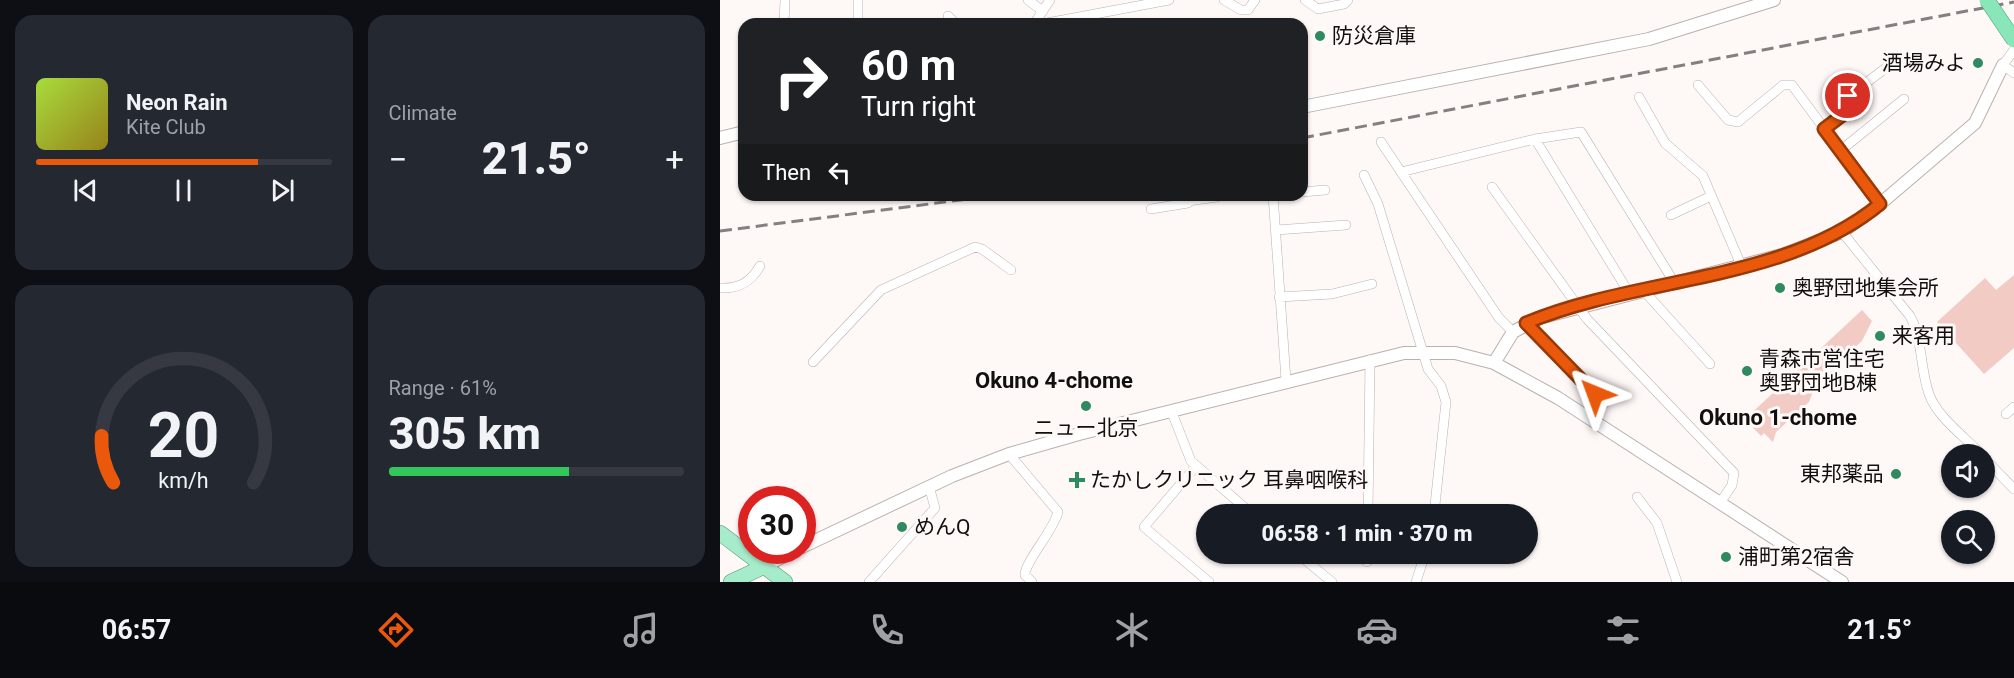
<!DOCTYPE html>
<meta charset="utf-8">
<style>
:root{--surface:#171b24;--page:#242831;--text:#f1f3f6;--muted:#9ea1a6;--line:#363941;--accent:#ea580c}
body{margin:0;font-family:Roboto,"Noto Sans JP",sans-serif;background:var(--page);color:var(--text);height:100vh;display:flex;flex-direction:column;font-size:22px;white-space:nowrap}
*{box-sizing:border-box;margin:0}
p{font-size:20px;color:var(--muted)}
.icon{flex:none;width:33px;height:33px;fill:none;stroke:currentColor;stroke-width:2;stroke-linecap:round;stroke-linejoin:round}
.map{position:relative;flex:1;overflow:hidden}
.panel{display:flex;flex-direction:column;gap:15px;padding:15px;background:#0d0f14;width:720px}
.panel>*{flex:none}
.hud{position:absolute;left:18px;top:18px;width:570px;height:183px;border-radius:18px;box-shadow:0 2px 4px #0004;background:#202124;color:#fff;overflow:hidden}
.fabs{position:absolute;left:1221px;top:444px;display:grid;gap:12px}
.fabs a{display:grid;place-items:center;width:54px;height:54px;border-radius:50%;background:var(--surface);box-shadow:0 2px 4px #0004;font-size:30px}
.speed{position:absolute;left:18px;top:486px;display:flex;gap:12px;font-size:30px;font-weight:700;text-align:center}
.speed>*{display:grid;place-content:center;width:78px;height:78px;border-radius:50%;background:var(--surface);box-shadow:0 2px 4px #0004;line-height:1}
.speed .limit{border:9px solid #d22;background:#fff;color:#111}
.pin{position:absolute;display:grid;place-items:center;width:51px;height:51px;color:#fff;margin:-26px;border:3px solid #fff;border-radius:50%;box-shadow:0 2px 6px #0007}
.me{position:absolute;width:66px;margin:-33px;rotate:316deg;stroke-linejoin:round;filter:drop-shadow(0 0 4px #0008)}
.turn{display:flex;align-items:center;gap:21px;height:126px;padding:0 24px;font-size:27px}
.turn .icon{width:78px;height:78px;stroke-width:2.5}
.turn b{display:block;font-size:42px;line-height:51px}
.then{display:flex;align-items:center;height:57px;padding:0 24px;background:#0003;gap:12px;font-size:22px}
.big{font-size:45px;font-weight:800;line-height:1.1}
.panel .card{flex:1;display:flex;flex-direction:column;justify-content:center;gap:9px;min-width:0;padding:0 21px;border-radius:18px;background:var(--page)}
.panel .dial{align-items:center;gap:0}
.dial svg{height:156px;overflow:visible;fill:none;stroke:var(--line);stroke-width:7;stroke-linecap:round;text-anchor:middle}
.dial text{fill:var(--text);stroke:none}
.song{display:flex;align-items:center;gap:18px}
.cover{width:72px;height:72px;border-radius:9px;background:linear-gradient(135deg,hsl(80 70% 55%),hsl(50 70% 35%))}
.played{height:6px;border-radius:3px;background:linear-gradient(90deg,var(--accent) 75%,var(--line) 75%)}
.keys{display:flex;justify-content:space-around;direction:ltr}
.heat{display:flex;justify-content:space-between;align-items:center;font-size:33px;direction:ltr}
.charge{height:9px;border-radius:4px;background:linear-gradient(90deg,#34c759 61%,var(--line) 0)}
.panel .tiles{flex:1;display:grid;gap:15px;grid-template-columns:repeat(2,1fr)}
.trip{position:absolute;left:476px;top:504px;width:342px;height:60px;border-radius:30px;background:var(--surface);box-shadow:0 2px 4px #0004;font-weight:800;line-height:60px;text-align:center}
.dock{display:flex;height:96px;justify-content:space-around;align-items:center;background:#090b0e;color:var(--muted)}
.dock .icon{width:42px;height:42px}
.dock .active{color:var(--accent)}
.dock b{font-size:27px;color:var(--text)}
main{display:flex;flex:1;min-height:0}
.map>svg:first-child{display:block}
.green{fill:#f1cbc4}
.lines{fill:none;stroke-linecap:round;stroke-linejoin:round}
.minor-casing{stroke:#b9b1b0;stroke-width:10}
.tertiary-casing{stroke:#b9b1b0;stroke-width:14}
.primary-casing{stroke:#4c9771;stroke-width:16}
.minor{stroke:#fff;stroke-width:9}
.tertiary{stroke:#fff;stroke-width:12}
.primary{stroke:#a6ecca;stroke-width:15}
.rail{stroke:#84807f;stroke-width:3;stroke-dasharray:12 6;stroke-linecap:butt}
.trunk-bridge-casing{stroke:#4c9771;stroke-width:16;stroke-linecap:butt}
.trunk-bridge{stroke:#88e6b8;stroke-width:15}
.route-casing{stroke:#983908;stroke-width:15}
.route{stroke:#ea580c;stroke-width:10}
.poi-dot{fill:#308a60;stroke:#fef8f7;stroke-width:2}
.labels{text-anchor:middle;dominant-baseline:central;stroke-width:6;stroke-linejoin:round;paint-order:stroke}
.poi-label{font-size:21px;fill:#120f0f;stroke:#fef8f7;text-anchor:start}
.neighbourhood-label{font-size:22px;font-weight:bold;fill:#120f0f;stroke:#fef8f7}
</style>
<main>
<section class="panel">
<div class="tiles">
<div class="card">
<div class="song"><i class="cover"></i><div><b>Neon Rain</b><p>Kite Club</p></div></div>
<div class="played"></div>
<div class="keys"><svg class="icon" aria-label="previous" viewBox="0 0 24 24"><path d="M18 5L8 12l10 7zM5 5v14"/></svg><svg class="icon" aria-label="pause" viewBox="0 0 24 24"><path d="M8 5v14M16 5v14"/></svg><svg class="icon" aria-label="next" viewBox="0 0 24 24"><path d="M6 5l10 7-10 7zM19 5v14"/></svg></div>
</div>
<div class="card"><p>Climate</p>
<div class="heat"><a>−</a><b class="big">21.5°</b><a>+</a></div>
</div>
<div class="card dial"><svg viewBox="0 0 100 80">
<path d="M14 69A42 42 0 1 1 86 69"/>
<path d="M14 69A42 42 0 0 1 8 45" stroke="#ea580c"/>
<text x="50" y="56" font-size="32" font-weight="700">20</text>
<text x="50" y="72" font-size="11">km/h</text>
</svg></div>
<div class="card"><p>Range · 61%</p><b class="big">305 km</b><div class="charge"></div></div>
</div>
</section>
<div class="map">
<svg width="1294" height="582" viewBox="0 0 1294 582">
<rect width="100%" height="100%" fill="#fef8f7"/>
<path class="green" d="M 1294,275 L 1294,348 L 1264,374 L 1217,322 L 1265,278 L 1276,290 Z
M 1142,310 L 1152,321 L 1142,341 L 1097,381 L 1089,402 L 1056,432 L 1053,442 L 1044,433 L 1041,436 L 1025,419 Z"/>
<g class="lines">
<g class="minor-casing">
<path id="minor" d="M 308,0 L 323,11
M 504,0 L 521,10 L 528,10 L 535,0
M 585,0 L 598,9 L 624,4 L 628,0
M 228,16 L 236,24
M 316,21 L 327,23 L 449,0
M 64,24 L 65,0
M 138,24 L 138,0
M 314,24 L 330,0
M 1294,50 L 1283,65 L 1294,73
M 978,85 L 1008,120 L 1018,122 L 1063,85 L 1072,85 L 1160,204
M 919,97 L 945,143 L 983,176 L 1021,265
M 1104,129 L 1129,110 L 1125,99 L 1167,67
M 815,139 L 909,293
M 661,142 L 681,172 L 815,139 L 861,132 L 954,282
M 1120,151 L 1184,99
M 681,172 L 779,318 L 793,332
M 644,175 L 658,204 L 708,369 L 721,386 L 726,402 L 714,514
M 772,187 L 867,319 L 1014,473 L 1012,485 L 1000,503
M 582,192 L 605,190
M 553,195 L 566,380
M 468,201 L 497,197
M 431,209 L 468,203
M 951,215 L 991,196
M 556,230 L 626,225
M 1122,232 L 1190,316 C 1203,340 1200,369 1209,394 C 1217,417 1245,437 1261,454
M 0,288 C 19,289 31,282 40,266
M 923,290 L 990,364
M 559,297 L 612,294 L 652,284
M 806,323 L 884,404
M 93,362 L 161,290 L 255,247 L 262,249 L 291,270
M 451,410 L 471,461 L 532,514
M 1286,414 L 1294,407
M 289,454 L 338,512 C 334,530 304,563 305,575 L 312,582
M 1264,458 L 1294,489
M 476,466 L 424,527 L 489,582
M 917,497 L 937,523 L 957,582
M 648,514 L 650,360
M 578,554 L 612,582
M 647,562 L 647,554
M 149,582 L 215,508 L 209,486
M 696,582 L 705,554"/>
</g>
<g class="tertiary-casing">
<path id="tertiary" d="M 582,107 L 929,39 L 1054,0
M 0,138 L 24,132
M 774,363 L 838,398 L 1122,582
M 82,547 L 232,476 L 289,454 L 359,434 L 684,353 L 735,353 L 774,363 L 793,332 L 819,318 L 1062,255 L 1122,232 L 1160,204 L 1255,123 L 1283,65
M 43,567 L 75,550"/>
</g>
<g class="primary-casing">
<path id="primary" d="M 0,533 L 65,582
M 11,582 L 43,567"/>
</g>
<use href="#minor" class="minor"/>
<use href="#tertiary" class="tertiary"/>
<use href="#primary" class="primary"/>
<path class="rail" d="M 582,138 L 1294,2
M 0,231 L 279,195"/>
<g class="trunk-bridge-casing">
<path id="trunk-bridge" d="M 1267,0 L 1294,40"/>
</g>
<use href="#trunk-bridge" class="trunk-bridge"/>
</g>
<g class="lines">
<g class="route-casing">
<path id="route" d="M 875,394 L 806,323 C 918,276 1064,283 1160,204 L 1104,129 L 1129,110 L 1125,99 L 1128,96"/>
</g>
<use href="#route" class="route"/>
</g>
<g class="poi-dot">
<circle cx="600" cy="36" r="6"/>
<circle cx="1258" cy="63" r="6"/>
<circle cx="1060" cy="288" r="6"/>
<circle cx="1160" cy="336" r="6"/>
<circle cx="1027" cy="371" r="6"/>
<circle cx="366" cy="406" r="6"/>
<circle cx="1176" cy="474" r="6"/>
<path d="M354 471h6v6h6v6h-6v6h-6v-6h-6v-6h6z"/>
<circle cx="182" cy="527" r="6"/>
<circle cx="1006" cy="557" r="6"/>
</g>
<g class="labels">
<g class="poi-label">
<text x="612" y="36">防災倉庫</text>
<text x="1246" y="63" text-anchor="end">酒場みよ</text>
<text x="1072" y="288">奥野団地集会所</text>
<text x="1172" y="336">来客用</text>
<text x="1039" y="359">青森市営住宅<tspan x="1039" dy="24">奥野団地B棟</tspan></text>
<text x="366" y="428" text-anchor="middle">ニュー北京</text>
<text x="1164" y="474" text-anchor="end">東邦薬品</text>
<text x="370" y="480">たかしクリニック 耳鼻咽喉科</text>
<text x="194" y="527">めんQ</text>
<text x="1018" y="557">浦町第2宿舎</text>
</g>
<g class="neighbourhood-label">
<text x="334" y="380">Okuno 4-chome</text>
<text x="1058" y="417">Okuno 1-chome</text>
</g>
</g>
</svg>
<div class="fabs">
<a><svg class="icon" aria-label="sound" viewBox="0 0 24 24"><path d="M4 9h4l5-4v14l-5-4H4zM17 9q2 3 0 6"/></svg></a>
<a><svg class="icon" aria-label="search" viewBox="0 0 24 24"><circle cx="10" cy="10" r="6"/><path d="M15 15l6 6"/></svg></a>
</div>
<div class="speed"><div class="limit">30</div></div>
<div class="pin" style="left:1128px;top:96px;background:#d93025"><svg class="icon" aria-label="arrive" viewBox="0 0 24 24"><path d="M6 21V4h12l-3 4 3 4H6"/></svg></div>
<svg class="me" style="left:875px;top:394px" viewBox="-20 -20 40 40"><path d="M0-17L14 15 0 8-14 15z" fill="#ea580c" stroke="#fff" stroke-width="4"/></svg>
<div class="trip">06:58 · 1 min · 370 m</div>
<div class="hud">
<div class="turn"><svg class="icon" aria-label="right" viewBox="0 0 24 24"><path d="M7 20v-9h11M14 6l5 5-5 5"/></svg><div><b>60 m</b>Turn right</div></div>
<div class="then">Then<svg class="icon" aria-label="left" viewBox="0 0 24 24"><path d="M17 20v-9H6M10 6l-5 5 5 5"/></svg></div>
</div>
</div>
</main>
<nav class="dock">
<b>06:57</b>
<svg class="icon active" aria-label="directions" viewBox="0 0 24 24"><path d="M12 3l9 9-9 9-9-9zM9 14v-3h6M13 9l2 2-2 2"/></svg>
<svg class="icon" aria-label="music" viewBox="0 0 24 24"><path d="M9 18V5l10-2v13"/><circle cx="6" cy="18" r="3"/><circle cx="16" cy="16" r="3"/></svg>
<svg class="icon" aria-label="phone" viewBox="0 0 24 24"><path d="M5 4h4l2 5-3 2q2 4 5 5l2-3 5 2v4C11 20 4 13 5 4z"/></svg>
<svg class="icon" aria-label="climate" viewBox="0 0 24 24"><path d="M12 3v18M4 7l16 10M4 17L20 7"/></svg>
<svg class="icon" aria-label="car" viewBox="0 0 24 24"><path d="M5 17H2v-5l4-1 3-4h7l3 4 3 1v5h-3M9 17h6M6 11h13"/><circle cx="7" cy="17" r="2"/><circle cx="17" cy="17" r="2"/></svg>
<svg class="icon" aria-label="filters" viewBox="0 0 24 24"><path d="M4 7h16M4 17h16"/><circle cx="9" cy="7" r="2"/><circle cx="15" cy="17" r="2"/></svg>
<b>21.5°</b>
</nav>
